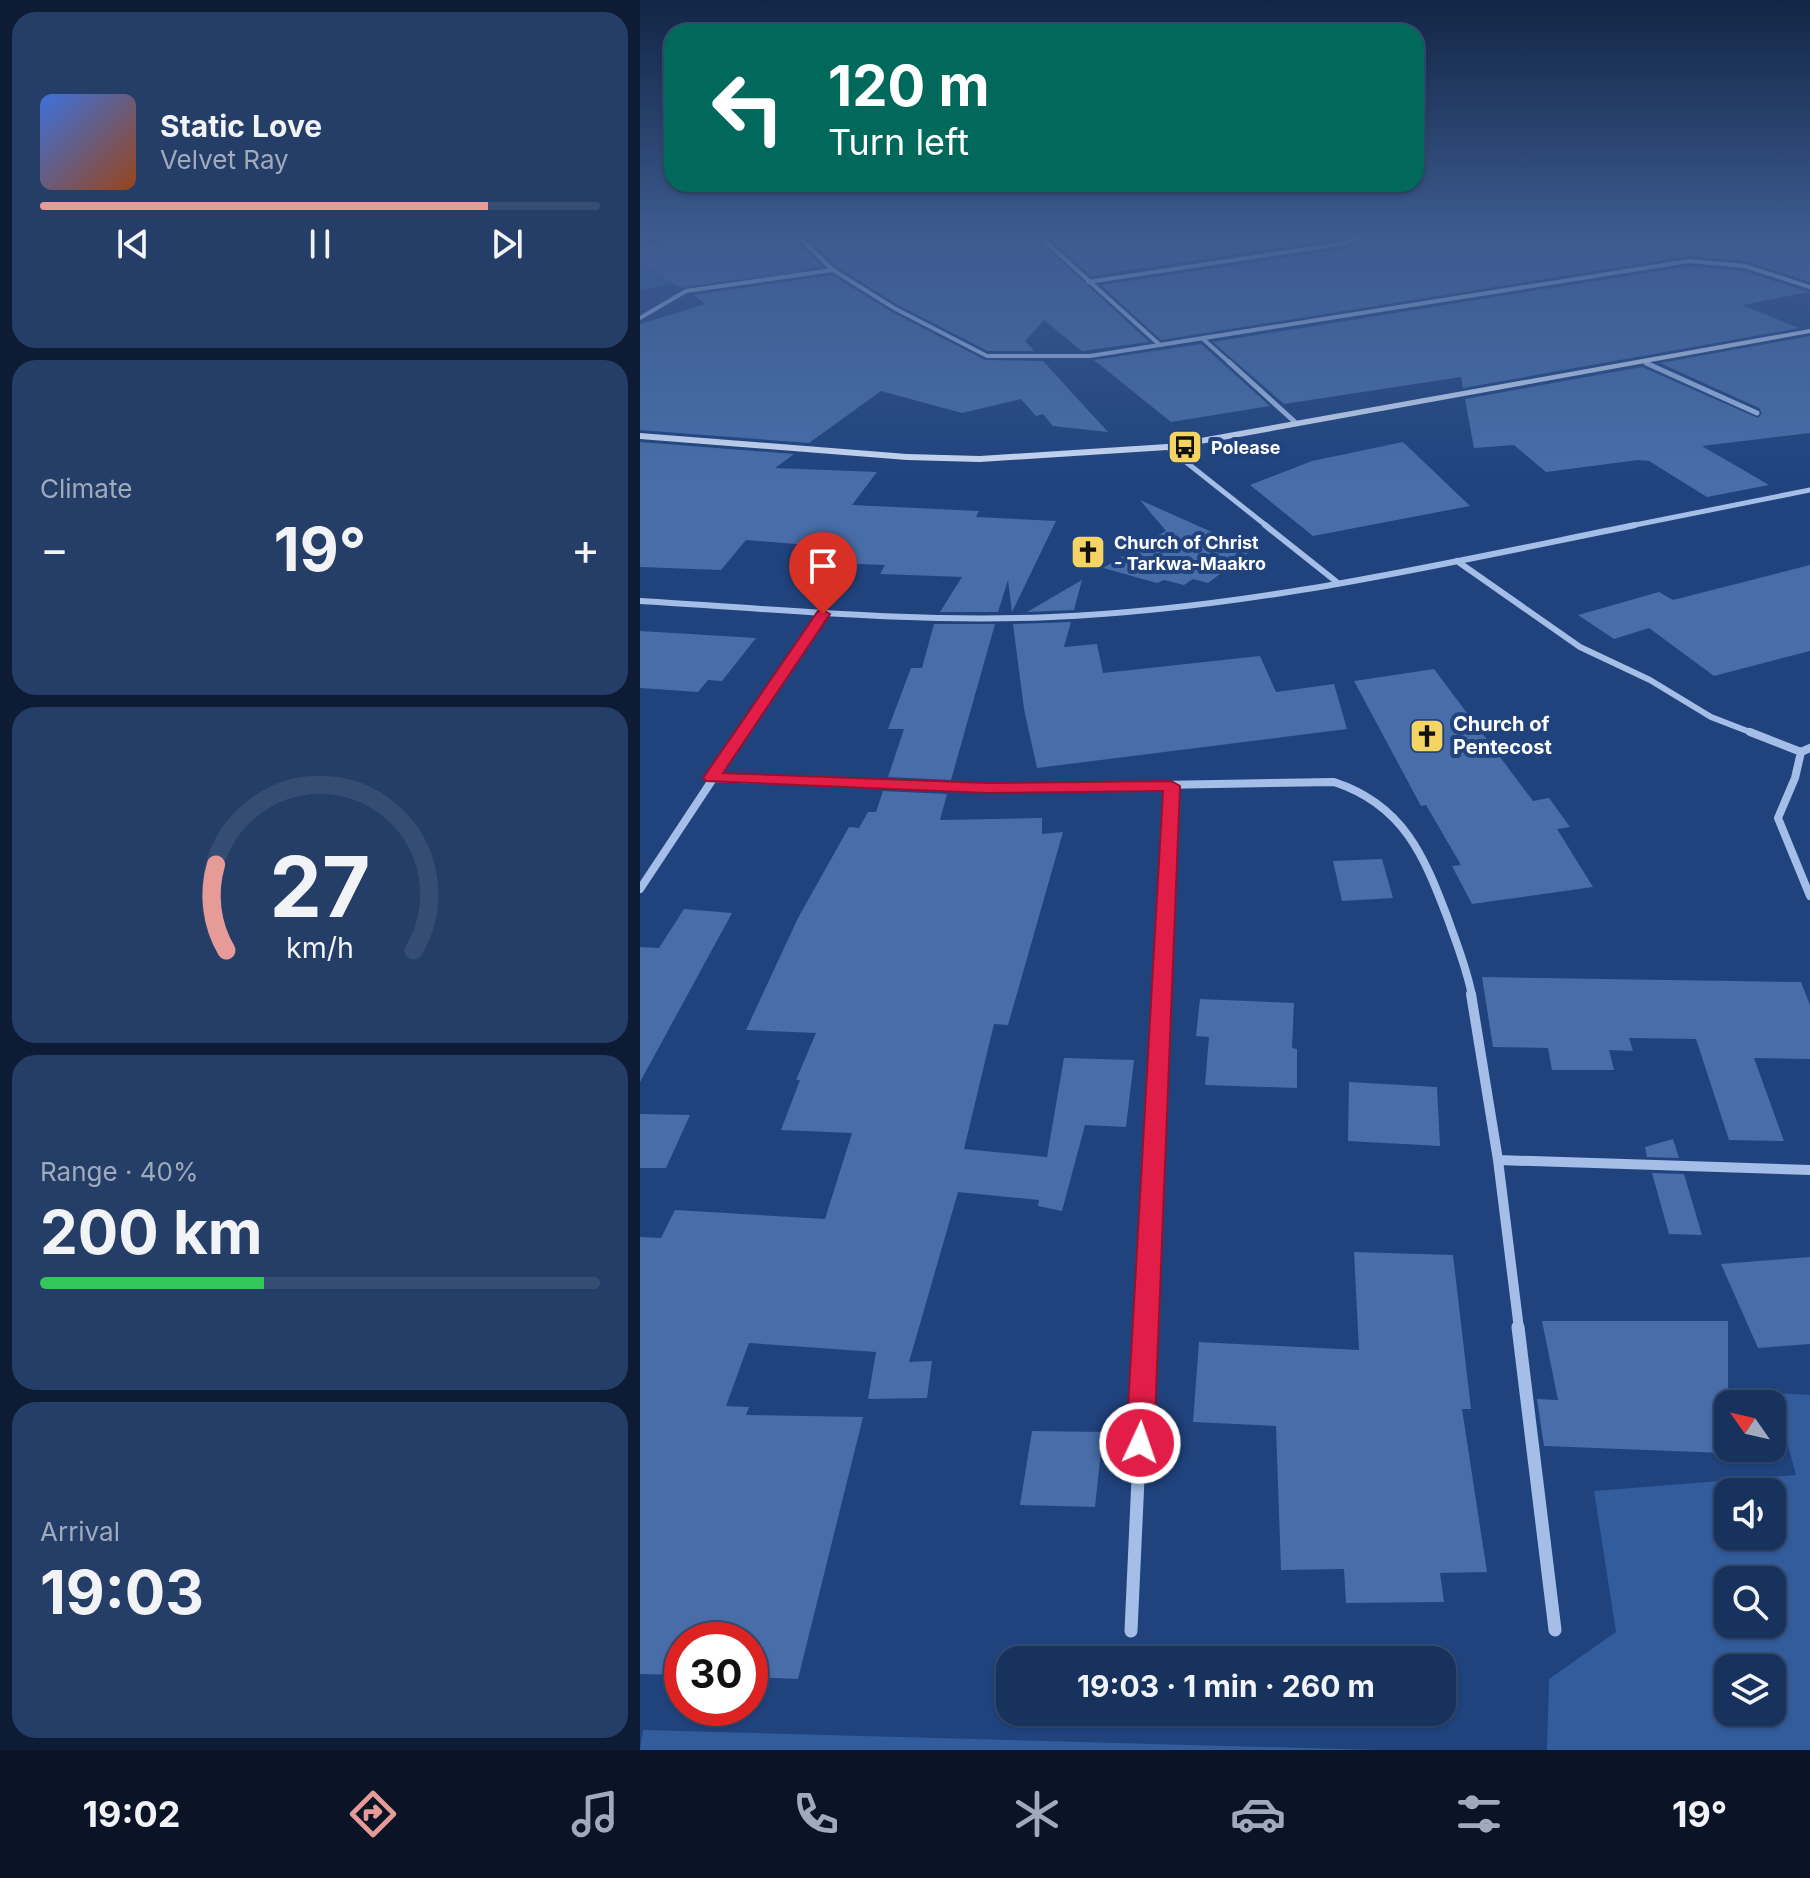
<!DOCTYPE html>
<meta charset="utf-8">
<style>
:root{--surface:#18325e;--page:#253e67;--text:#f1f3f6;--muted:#9faabc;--line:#364d73;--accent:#e69b98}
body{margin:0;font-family:Inter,sans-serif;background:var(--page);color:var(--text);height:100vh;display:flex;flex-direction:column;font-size:30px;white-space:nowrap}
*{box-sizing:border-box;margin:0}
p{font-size:26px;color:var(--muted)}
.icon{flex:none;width:44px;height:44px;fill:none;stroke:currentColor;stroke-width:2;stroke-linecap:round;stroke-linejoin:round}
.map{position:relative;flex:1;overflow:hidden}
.details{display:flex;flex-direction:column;gap:12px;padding:12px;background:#0d1c34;width:640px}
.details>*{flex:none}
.hud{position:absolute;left:24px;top:24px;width:760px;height:168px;border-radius:24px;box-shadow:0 2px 6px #0004,0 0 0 2px var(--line);background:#00695c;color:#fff;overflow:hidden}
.needle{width:52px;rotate:304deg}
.fabs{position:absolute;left:1074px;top:1390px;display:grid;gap:16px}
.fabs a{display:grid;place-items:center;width:72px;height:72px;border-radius:16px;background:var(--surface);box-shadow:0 2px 6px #0004,0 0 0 2px var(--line);font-size:40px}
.speed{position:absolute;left:24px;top:1622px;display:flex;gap:16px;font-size:40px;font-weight:700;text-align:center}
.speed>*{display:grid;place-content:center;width:104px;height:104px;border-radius:50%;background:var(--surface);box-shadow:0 2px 6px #0004,0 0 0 2px var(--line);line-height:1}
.speed .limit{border:12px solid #d22;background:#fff;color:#111}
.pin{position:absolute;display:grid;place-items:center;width:68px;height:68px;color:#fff;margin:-82px -34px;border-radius:50% 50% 50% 0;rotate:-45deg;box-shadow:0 0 8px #0007}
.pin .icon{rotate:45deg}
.me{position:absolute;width:88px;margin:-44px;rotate:3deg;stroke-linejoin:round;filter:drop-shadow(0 0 6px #0008)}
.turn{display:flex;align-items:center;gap:28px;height:168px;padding:0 32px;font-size:36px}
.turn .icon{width:104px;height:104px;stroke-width:2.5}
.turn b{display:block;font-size:56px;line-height:68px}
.big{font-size:60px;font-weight:700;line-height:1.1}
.details .card{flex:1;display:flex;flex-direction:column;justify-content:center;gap:12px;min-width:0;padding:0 28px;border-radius:24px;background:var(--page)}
.details .dial{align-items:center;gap:0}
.dial svg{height:208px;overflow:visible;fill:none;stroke:var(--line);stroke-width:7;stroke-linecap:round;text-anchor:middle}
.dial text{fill:var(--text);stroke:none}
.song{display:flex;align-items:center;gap:24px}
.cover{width:96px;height:96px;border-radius:12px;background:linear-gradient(135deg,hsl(220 70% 55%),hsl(20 70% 35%))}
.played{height:8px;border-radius:4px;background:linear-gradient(90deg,var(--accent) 80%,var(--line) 80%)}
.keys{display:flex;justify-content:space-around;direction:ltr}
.heat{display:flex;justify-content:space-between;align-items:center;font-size:44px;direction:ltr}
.charge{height:12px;border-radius:6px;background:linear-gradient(90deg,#34c759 40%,var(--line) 0)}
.trip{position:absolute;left:356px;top:1646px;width:460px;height:80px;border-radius:24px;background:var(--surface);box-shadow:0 2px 6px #0004,0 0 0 2px var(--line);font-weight:700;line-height:80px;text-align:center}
.tabs{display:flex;height:128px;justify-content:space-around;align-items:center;background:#0a1426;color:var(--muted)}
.tabs .icon{width:56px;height:56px}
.tabs .current{color:var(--accent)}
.tabs b{font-size:36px;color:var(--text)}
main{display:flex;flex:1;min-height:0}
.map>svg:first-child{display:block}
.green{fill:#335c9c;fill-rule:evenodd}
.building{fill:#486da8}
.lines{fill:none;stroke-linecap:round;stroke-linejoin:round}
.street-far5{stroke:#a4bee7;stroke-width:4}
.street-far4{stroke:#a4bee7;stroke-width:5}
.street-far3{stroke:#a4bee7;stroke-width:6}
.street-far2{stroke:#a4bee7;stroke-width:8}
.street-far1{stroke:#a4bee7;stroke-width:10}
.street{stroke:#a4bee7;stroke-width:13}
.secondary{fill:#ceddf6;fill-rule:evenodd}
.route{fill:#e11d48;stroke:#92132f;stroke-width:2}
.labels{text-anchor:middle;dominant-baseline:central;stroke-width:8;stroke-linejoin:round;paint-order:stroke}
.far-poi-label{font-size:18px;font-weight:bold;fill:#fff;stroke:#20437e;text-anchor:start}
.poi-label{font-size:20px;font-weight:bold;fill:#fff;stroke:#20437e;text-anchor:start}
</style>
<main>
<section class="details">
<div class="card">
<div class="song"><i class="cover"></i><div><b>Static Love</b><p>Velvet Ray</p></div></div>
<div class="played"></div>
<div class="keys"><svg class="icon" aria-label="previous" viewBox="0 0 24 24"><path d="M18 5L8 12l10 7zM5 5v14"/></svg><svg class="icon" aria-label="pause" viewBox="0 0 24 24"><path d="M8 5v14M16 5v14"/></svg><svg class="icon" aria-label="next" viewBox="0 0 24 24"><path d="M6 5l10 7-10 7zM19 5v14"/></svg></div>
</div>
<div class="card"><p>Climate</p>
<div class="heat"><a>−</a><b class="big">19°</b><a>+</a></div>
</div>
<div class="card dial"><svg viewBox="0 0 100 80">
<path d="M14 69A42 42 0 1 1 86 69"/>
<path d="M14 69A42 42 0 0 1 10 36" stroke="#e69b98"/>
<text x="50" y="56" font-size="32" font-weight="700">27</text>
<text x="50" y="72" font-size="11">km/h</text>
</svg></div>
<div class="card"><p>Range · 40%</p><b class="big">200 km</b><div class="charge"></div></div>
<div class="card"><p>Arrival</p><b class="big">19:03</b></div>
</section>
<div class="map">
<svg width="1170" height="1750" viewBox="0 0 1170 1750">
<rect width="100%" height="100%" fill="#20437e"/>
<path class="green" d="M 168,258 L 165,269 L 159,273 L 57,285 L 27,284 L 0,291 L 0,260 Z
M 1134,1393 L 1170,1395 L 1170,1750 L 907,1750 L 909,1679 L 976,1632 L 954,1491 L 1156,1475 ZM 1088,1492 L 1132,1492 L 1132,1536 L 1088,1536 ZM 1088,1580 L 1132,1580 L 1132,1624 L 1088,1624 ZM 1088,1668 L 1132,1668 L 1132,1712 L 1088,1712 Z
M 3,1730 L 737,1750 L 0,1750 Z"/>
<path class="building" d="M 54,234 L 156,234 L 157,242 L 182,266 L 41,288 L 0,261 L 0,245 L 55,239 Z
M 167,234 L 392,234 L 509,342 L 442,351 L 404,320 L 385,341 L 394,351 L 348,351 L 256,304 L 196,266 Z
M 405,234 L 713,234 L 705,238 L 451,276 Z
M 730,234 L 1170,234 L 1170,282 L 1106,261 L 1049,256 L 521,340 L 461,285 L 708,248 Z
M 1049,266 L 1104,271 L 1169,292 L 1102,305 L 1159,328 L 823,388 L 821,377 L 644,404 L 573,342 Z
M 192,275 L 252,312 L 345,360 L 403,361 L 468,432 L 413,426 L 403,414 L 396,416 L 381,399 L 322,413 L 241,391 L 169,443 L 0,430 L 0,324 L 66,304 L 53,295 Z
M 1170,336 L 1170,433 L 1062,446 L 1129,485 L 1067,497 L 1009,461 L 998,460 L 906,472 L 874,445 L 834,448 L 825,399 L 1002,367 L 1118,418 L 1122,413 L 1119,408 L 1020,363 Z
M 561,344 L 630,406 L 531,422 L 454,360 Z
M 0,442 L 154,454 L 135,468 L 237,472 L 212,505 L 339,511 L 336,517 L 416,521 L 372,612 L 368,580 L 358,612 L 300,612 L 322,577 L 240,574 L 245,565 L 194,563 L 205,548 L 106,540 L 81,570 L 0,567 Z
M 763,442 L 830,506 L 673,536 L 610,485 L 672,461 Z
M 500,500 L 612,550 L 568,583 L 553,579 L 544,585 L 524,580 L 517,583 L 463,568 L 526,531 Z
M 1170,565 L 1170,651 L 1074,676 L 1009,628 L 974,639 L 938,615 L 1019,592 L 1033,600 Z
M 442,580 L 434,610 L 387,612 Z
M 431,622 L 424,647 L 457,644 L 463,673 L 620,656 L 636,692 L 694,684 L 707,729 L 397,768 L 384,709 L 373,624 Z
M 294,624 L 355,624 L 311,780 L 248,777 L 264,729 L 248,729 L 271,668 L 282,668 Z
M 0,631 L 116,638 L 82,681 L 68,680 L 58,692 L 0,688 Z
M 794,669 L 893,801 L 909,798 L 930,827 L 917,829 L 953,887 L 832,904 L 812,866 L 821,865 L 786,805 L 781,806 L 714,681 Z
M 243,791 L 307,794 L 300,820 L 402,818 L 402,834 L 423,832 L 368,1025 L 354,1024 L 324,1149 L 407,1157 L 424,1058 L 494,1060 L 486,1127 L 445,1125 L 422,1211 L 398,1206 L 399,1200 L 318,1192 L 269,1362 L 292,1361 L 287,1398 L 228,1399 L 236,1352 L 109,1343 L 86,1406 L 109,1407 L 106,1415 L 223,1417 L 158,1679 L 110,1677 L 110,1640 L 42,1640 L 42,1675 L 0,1674 L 0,1237 L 21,1238 L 35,1210 L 185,1219 L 212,1133 L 141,1130 L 160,1080 L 156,1080 L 176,1033 L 106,1030 L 158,918 L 209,827 L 219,828 L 228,812 L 236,812 Z
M 742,859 L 753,898 L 702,901 L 693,861 Z
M 44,909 L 92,913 L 0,1082 L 0,947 L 19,948 Z
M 842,977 L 1161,982 L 1170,1005 L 1170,1059 L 1114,1058 L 1144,1141 L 1089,1140 L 1056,1039 L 989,1038 L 993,1051 L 969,1050 L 974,1070 L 912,1070 L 908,1048 L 853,1047 Z
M 560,999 L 654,1003 L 652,1048 L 657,1049 L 657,1088 L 565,1085 L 569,1037 L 556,1036 Z
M 709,1082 L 797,1087 L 800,1146 L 708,1141 Z
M 0,1114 L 50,1115 L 26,1168 L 0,1168 Z
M 1033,1139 L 1039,1158 L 1007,1157 L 1005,1147 Z
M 1012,1173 L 1044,1174 L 1062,1235 L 1029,1234 Z
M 714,1252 L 813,1255 L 831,1409 L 822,1409 L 847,1572 L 800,1573 L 804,1602 L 706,1603 L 704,1569 L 641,1570 L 636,1426 L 553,1422 L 559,1342 L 719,1350 Z
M 1170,1257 L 1170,1344 L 1118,1348 L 1081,1264 Z
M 902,1321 L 1088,1321 L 1088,1386 L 1093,1404 L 1088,1404 L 1088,1448 L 1107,1448 L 1109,1454 L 904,1446 L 897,1399 L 918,1400 Z
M 392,1431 L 463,1432 L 455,1507 L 380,1505 Z"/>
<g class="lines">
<path class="street-far5" d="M 162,234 L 160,238 L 193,270 L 254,308 L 347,356 L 450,356 L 1049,261 L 1105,266 L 1170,287
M 397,234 L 520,345
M 448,282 L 707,243 L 725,234
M 0,318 L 46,291 L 193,270
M 563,339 L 591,364"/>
<path class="street-far4" d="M 589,362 L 655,422
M 1006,363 L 1117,413
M 527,447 L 628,527
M 985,527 L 1170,490"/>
<path class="street-far3" d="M 625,525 L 698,583
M 817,561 L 940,647 L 1010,680 L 1071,717 L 1115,734
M 0,601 C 136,609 274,623 411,617 C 608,609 802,564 995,525
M 103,734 L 183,614"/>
<path class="street-far2" d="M 1110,732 L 1161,752
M 1170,748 L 1161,752 L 1155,778 L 1138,818 L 1170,896
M 72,778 L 347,788 L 694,782 C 764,805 784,856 808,919 C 817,945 827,969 832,996
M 0,889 L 104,732
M 521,996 L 531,786"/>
<path class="street-far1" d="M 831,994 L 858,1160 L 1170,1170
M 858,1160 L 879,1329
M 505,1329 L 521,994"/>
<path class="street" d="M 878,1327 L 915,1630
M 491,1631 L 505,1327"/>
<path class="secondary" d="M 1170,329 L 1170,333 L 527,450 L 340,462 L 267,460 L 0,439 L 0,433 L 267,454 L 340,456 L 527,444 Z"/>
</g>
<linearGradient id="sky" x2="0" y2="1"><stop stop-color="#122545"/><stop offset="0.49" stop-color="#3c5b8f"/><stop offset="1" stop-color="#3c5b8f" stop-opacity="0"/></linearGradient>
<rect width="1170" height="480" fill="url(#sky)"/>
<path class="route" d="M 183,610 L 190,614 L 83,773 L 347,783 L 531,781 L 540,786 L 514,1443 L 509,1452 L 500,1456 L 490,1452 L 486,1443 L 523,791 L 347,793 L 66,781 L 63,778 L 178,611 Z"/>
<defs>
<g id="bus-square" transform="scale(1.8)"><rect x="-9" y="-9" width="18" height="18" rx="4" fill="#f5d464" stroke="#20437e"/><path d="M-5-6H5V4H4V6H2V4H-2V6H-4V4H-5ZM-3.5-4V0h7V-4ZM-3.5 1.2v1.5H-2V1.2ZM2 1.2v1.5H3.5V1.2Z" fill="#111"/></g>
<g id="church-square" transform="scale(1.8)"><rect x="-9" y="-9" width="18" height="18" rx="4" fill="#f5d464" stroke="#20437e"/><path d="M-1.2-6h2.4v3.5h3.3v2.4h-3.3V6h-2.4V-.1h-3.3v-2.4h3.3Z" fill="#111"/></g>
</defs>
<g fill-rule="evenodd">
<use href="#bus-square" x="545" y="447"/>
<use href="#church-square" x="448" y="552"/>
<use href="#church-square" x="787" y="736"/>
</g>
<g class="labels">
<g class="far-poi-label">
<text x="571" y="447">Polease</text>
<text x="474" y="542">Church of Christ<tspan x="474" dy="21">- Tarkwa-Maakro</tspan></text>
</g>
<g class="poi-label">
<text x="813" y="724">Church of<tspan x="813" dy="23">Pentecost</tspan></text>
</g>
</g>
</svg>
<div class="fabs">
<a><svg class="needle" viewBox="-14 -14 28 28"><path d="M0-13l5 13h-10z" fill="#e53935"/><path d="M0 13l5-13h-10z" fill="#9faabc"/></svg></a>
<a><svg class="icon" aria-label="sound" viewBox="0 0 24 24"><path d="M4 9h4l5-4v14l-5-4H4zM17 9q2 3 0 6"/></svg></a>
<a><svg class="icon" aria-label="search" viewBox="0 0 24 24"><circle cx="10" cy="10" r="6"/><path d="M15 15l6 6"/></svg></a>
<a><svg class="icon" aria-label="layers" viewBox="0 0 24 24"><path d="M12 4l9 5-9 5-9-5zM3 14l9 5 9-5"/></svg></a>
</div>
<div class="speed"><div class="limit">30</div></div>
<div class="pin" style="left:183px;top:614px;background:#d93025"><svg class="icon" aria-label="arrive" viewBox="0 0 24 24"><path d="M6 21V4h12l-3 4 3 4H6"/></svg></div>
<svg class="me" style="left:500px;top:1443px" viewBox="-20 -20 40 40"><circle r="17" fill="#e11d48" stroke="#fff" stroke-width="3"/><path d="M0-11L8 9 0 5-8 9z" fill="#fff"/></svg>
<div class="trip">19:03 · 1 min · 260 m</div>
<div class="hud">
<div class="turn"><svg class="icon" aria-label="left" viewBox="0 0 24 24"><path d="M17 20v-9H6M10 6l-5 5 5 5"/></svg><div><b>120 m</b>Turn left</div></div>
</div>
</div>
</main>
<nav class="tabs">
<b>19:02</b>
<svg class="icon current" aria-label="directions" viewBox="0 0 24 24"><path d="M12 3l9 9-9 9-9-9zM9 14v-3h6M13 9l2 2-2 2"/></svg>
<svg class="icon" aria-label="music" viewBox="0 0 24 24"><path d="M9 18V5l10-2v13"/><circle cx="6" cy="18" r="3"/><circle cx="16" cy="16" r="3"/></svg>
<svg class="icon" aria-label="phone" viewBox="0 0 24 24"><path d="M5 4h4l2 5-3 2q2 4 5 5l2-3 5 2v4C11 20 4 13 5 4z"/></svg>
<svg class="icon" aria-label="climate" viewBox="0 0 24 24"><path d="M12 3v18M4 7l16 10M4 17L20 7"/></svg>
<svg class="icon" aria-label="car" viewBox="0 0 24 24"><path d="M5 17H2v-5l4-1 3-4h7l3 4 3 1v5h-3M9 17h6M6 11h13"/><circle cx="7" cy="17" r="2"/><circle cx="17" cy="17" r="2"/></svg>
<svg class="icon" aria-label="filters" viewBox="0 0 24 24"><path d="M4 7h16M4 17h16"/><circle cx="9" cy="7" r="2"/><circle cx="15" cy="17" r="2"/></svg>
<b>19°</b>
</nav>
